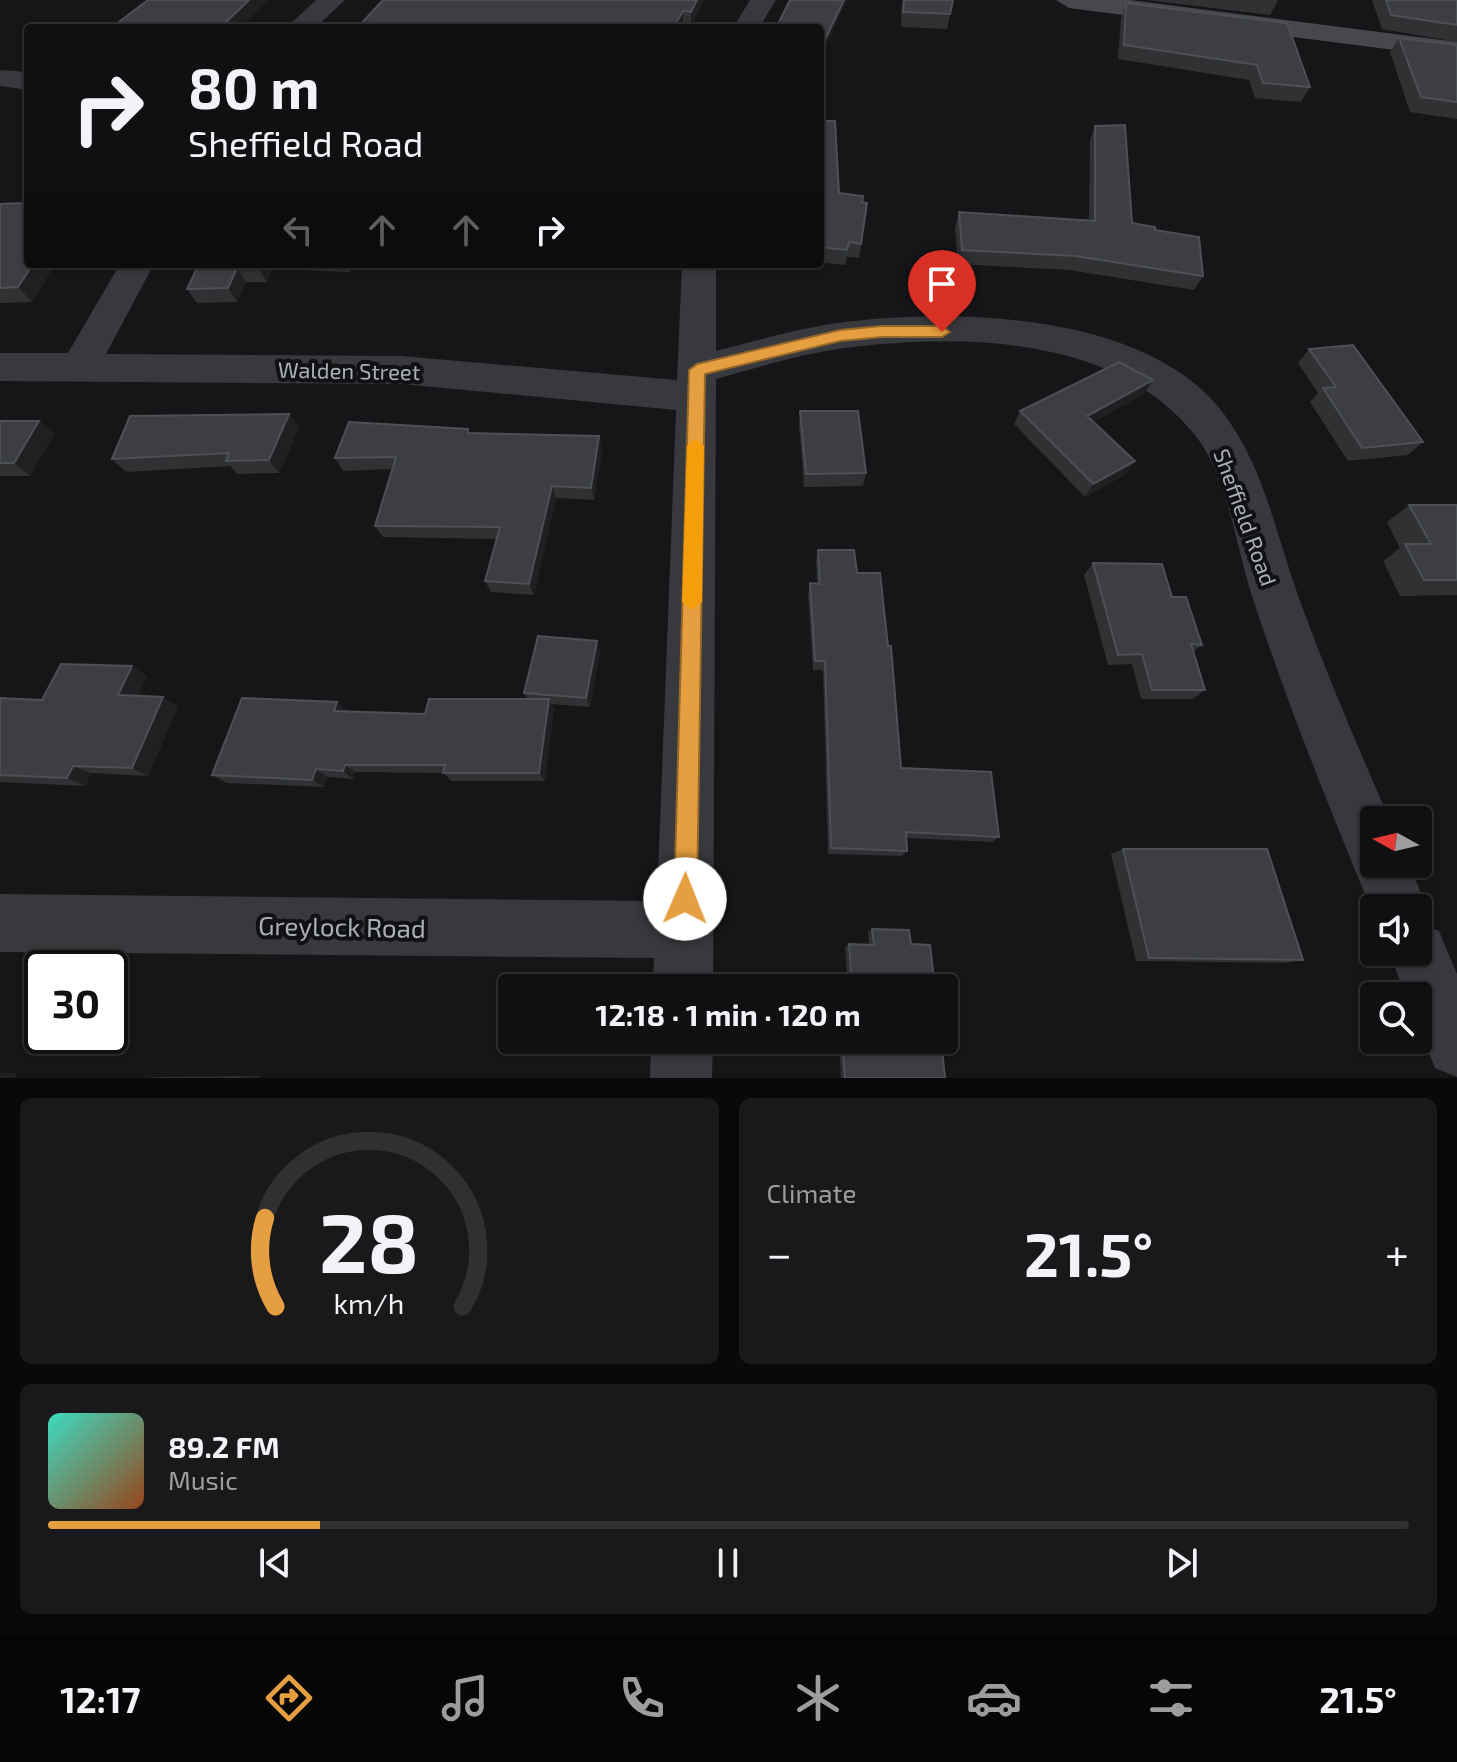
<!DOCTYPE html>
<meta charset="utf-8">
<style>
:root{--surface:#101012;--page:#19191b;--text:#f1f3f6;--muted:#9c9d9f;--line:#303032;--accent:#e69f40}
body{margin:0;font-family:"Exo 2",sans-serif;background:var(--page);color:var(--text);height:100vh;display:flex;flex-direction:column;font-size:30px;white-space:nowrap}
*{box-sizing:border-box;margin:0}
p{font-size:26px;color:var(--muted)}
.icon{flex:none;width:44px;height:44px;fill:none;stroke:currentColor;stroke-width:2;stroke-linecap:round;stroke-linejoin:round}
.map{position:relative;height:1078px;overflow:hidden}
.drawer{display:flex;flex-direction:column;gap:20px;padding:20px;background:#09090a;flex:1}
.drawer>*{flex:none}
.banner{position:absolute;left:24px;top:24px;width:800px;height:244px;border-radius:8px;box-shadow:0 2px 6px #0004,0 0 0 2px var(--line);background:#101012;color:var(--text);overflow:hidden}
.needle{width:52px;rotate:278deg}
.controls{position:absolute;left:1360px;top:806px;display:grid;gap:16px}
.controls a{display:grid;place-items:center;width:72px;height:72px;border-radius:8px;background:var(--surface);box-shadow:0 2px 6px #0004,0 0 0 2px var(--line);font-size:40px}
.speed{position:absolute;left:24px;top:950px;display:flex;gap:16px;font-size:40px;font-weight:700;text-align:center}
.speed>*{display:grid;place-content:center;width:104px;height:104px;border-radius:50%;background:var(--surface);box-shadow:0 2px 6px #0004,0 0 0 2px var(--line);line-height:1}
.speed .limit{border:4px solid #111;border-radius:12px;background:#fff;color:#111}
.pin{position:absolute;display:grid;place-items:center;width:68px;height:68px;color:#fff;margin:-82px -34px;border-radius:50% 50% 50% 0;rotate:-45deg;box-shadow:0 0 8px #0007}
.pin .icon{rotate:45deg}
.me{position:absolute;width:88px;margin:-44px;rotate:1deg;stroke-linejoin:round;filter:drop-shadow(0 0 6px #0008)}
.turn{display:flex;align-items:center;gap:28px;height:168px;padding:0 32px;font-size:36px}
.turn .icon{width:104px;height:104px;stroke-width:2.5}
.turn b{display:block;font-size:56px;line-height:68px}
.lanes{display:flex;align-items:center;height:76px;padding:0 32px;background:#0003;justify-content:center;gap:40px;direction:ltr}
.lanes .off{opacity:.35}
.big{font-size:60px;font-weight:700;line-height:1.1}
.drawer .tile{flex:1;display:flex;flex-direction:column;justify-content:center;gap:12px;min-width:0;padding:0 28px;border-radius:12px;background:var(--page)}
.drawer .dial{align-items:center;gap:0}
.dial svg{height:208px;overflow:visible;fill:none;stroke:var(--line);stroke-width:7;stroke-linecap:round;text-anchor:middle}
.dial text{fill:var(--text);stroke:none}
.song{display:flex;align-items:center;gap:24px}
.cover{width:96px;height:96px;border-radius:12px;background:linear-gradient(135deg,hsl(170 70% 55%),hsl(20 70% 35%))}
.played{height:8px;border-radius:4px;background:linear-gradient(90deg,var(--accent) 20%,var(--line) 20%)}
.keys{display:flex;justify-content:space-around;direction:ltr}
.heat{display:flex;justify-content:space-between;align-items:center;font-size:44px;direction:ltr}
.drawer .tiles{flex:1;display:grid;gap:20px;grid-template-columns:1fr 1fr}
.tile:last-child{grid-column:span 2}
.trip{position:absolute;left:498px;top:974px;width:460px;height:80px;border-radius:8px;background:var(--surface);box-shadow:0 2px 6px #0004,0 0 0 2px var(--line);font-weight:700;line-height:80px;text-align:center}
.tabs{display:flex;height:128px;justify-content:space-around;align-items:center;background:#060607;color:var(--muted)}
.tabs .icon{width:56px;height:56px}
.tabs .on{color:var(--accent)}
.tabs b{font-size:36px;color:var(--text)}
.map>svg:first-child{display:block}
.lines{fill:none;stroke-linecap:round;stroke-linejoin:round}
.street{fill:#37393d;fill-rule:evenodd}
.secondary{fill:#46484d;fill-rule:evenodd}
.wall{fill:#2f3133}
.shaded-wall{fill:#202022}
.building{fill:#3c3e41;stroke:#4d5054;stroke-width:2}
.route{fill:#e69f40;stroke:#96672a;stroke-width:2}
.slow{fill:#f59e0b}
.labels{text-anchor:middle;dominant-baseline:central;stroke-width:8;stroke-linejoin:round;paint-order:stroke}
.street-label{font-size:22px;fill:#a9afb7;stroke:#111113}
.near-street-label{font-size:26px;fill:#a9afb7;stroke:#111113}
</style>
<div class="map">
<svg width="1457" height="1078" viewBox="0 0 1457 1078">
<rect width="100%" height="100%" fill="#161618"/>
<g class="lines">
<path class="street" d="M 316,0 L 345,0 L 315,28 L 286,28 Z
M 750,0 L 776,0 L 759,28 L 733,28 Z
M 0,70 L 28,72 L 28,90 L 0,86 Z
M 120,264 L 154,264 L 106,354 L 401,356 L 677,380 L 682,264 L 716,264 L 716,351 C 759,340 802,327 846,322 C 961,308 1157,313 1229,421 C 1266,475 1278,541 1300,601 C 1327,675 1358,748 1390,820 L 1374,820 L 1374,864 L 1409,864 L 1427,908 L 1421,924 L 1439,931 L 1457,974 L 1457,1077 L 1435,1068 L 1418,1025 L 1418,996 L 1406,996 L 1389,952 L 1418,952 L 1418,908 L 1374,908 L 1374,916 C 1331,812 1288,706 1253,599 C 1237,551 1228,479 1198,439 C 1120,335 963,333 845,348 C 801,354 758,367 716,379 L 713,988 L 653,988 L 654,958 L 0,952 L 0,894 L 657,901 L 676,410 L 401,384 L 0,381 L 0,353 L 68,353 Z
M 651,1040 L 713,1040 L 712,1078 L 650,1078 Z"/>
<path class="secondary" d="M 1056,0 L 1129,0 L 1457,42 L 1457,58 L 1069,8 Z"/>
</g>
<path class="wall" d="M 383,0 L 704,0 L 691,26 L 683,25 L 681,28 L 357,28 Z
M 902,0 L 953,0 L 947,29 L 901,27 Z
M 1147,0 L 1277,0 L 1277,2 L 1270,15 Z
M 1372,0 L 1457,0 L 1457,42 L 1382,29 Z
M 1126,3 L 1310,87 L 1301,102 L 1255,98 L 1249,80 L 1118,59 L 1121,18 Z
M 1399,38 L 1457,45 L 1457,119 L 1410,112 L 1390,52 Z
M 820,121 L 839,193 L 862,202 L 867,203 L 859,258 L 847,257 L 845,265 L 820,262 Z
M 1095,126 L 1132,223 L 1155,230 L 1203,276 L 1194,290 L 1069,270 L 958,264 L 955,227 L 959,212 L 1089,220 L 1090,140 Z
M 23,203 L 28,264 L 55,264 L 32,302 L 0,303 L 0,204 Z
M 199,264 L 354,264 L 350,272 L 272,269 L 267,282 L 246,282 L 237,302 L 197,303 L 187,289 Z
M 1309,349 L 1423,442 L 1408,455 L 1348,461 L 1310,402 L 1318,393 L 1298,363 Z
M 1144,394 L 1093,422 L 1126,474 L 1085,497 L 1014,424 L 1020,411 Z
M 800,412 L 866,473 L 863,486 L 804,487 L 799,425 Z
M 289,414 L 299,427 L 279,473 L 237,474 L 230,466 L 126,472 L 112,459 Z
M 0,421 L 39,421 L 54,434 L 30,476 L 0,476 Z
M 470,433 L 599,436 L 602,449 L 594,500 L 556,498 L 534,595 L 491,592 L 485,581 L 497,539 L 383,537 L 375,526 L 392,469 L 343,471 L 335,458 Z
M 1409,505 L 1457,505 L 1457,595 L 1400,596 L 1383,561 L 1400,548 L 1387,522 Z
M 818,550 L 857,573 L 901,768 L 999,837 L 992,842 L 906,838 L 907,851 L 902,856 L 828,854 L 823,670 L 813,670 L 808,594 L 810,583 L 817,584 L 816,560 Z
M 1093,563 L 1172,597 L 1202,645 L 1193,652 L 1205,690 L 1193,699 L 1141,699 L 1132,664 L 1108,665 L 1084,575 Z
M 597,641 L 600,651 L 590,707 L 551,704 L 554,709 L 545,781 L 451,781 L 444,773 L 355,772 L 353,779 L 327,777 L 324,787 L 227,783 L 212,775 L 337,702 L 347,711 L 425,714 L 528,699 L 524,693 Z
M 132,666 L 147,676 L 138,696 L 178,706 L 148,776 L 91,773 L 85,786 L 0,782 L 0,698 L 42,700 Z
M 1123,849 L 1303,960 L 1285,963 L 1136,961 L 1111,854 Z
M 872,929 L 911,944 L 935,988 L 848,988 L 845,947 L 849,944 L 869,945 L 868,932 Z
M 839,1040 L 941,1040 L 945,1078 L 841,1078 Z
M 260,1076 L 259,1078 L 141,1078 L 163,1077 Z"/>
<path class="shaded-wall" d="M 249,0 L 268,0 L 239,28 L 220,28 Z
M 697,0 L 704,0 L 691,26 L 691,12 Z
M 844,0 L 847,0 L 846,2 L 821,57 L 822,46 Z
M 683,11 L 683,25 L 681,28 L 673,28 Z
M 33,264 L 55,264 L 32,302 L 18,287 Z
M 260,264 L 269,264 L 272,269 L 267,282 L 258,268 Z
M 345,264 L 354,264 L 350,272 Z
M 237,268 L 246,282 L 237,302 L 228,288 Z
M 1153,380 L 1144,394 L 1079,430 L 1087,416 Z
M 289,414 L 299,427 L 279,473 L 269,460 Z
M 39,421 L 54,434 L 30,476 L 14,463 Z
M 599,436 L 602,449 L 594,500 L 591,488 Z
M 1135,461 L 1126,474 L 1085,497 L 1093,484 Z
M 552,486 L 556,498 L 534,595 L 529,584 Z
M 597,641 L 600,651 L 590,707 L 586,698 Z
M 132,666 L 147,676 L 134,704 L 118,695 Z
M 163,697 L 178,706 L 148,776 L 132,768 Z
M 549,699 L 554,709 L 545,781 L 539,773 Z
M 337,702 L 347,711 L 334,711 Z
M 345,765 L 355,772 L 353,779 L 343,771 Z
M 73,766 L 91,773 L 85,786 L 67,778 Z
M 316,769 L 327,777 L 324,787 L 312,780 Z
M 0,1073 L 17,1073 L 15,1078 L 0,1078 Z
M 260,1076 L 259,1078 L 237,1078 Z"/>
<path class="building" d="M 148,0 L 249,0 L 220,28 L 111,28 Z
M 383,0 L 697,0 L 691,12 L 683,11 L 673,28 L 357,28 Z
M 790,0 L 844,0 L 822,46 L 820,46 L 820,28 L 776,28 Z
M 904,0 L 953,0 L 950,14 L 903,12 Z
M 1386,0 L 1457,0 L 1457,25 L 1391,15 Z
M 1126,3 L 1287,23 L 1310,87 L 1263,83 L 1257,65 L 1124,45 Z
M 1399,38 L 1457,45 L 1457,102 L 1421,97 Z
M 820,121 L 835,121 L 839,193 L 863,196 L 862,202 L 867,203 L 861,244 L 849,242 L 847,250 L 820,247 Z
M 1125,125 L 1132,223 L 1155,227 L 1155,230 L 1199,237 L 1203,276 L 1075,256 L 962,250 L 959,212 L 1095,221 L 1095,126 Z
M 28,196 L 28,264 L 33,264 L 18,287 L 0,288 L 0,204 L 23,203 Z
M 199,264 L 260,264 L 258,268 L 237,268 L 228,288 L 187,289 Z
M 1353,345 L 1423,442 L 1362,448 L 1323,388 L 1336,387 L 1309,349 Z
M 1119,362 L 1153,380 L 1087,416 L 1135,461 L 1093,484 L 1020,411 Z
M 800,411 L 858,411 L 866,473 L 806,474 Z
M 289,414 L 269,460 L 226,461 L 229,453 L 112,459 L 130,416 Z
M 0,421 L 39,421 L 14,463 L 0,463 Z
M 349,422 L 468,429 L 468,433 L 599,436 L 591,488 L 552,486 L 529,584 L 485,581 L 500,527 L 375,526 L 396,457 L 335,458 Z
M 1409,505 L 1457,505 L 1457,580 L 1424,580 L 1405,544 L 1431,544 Z
M 818,550 L 854,550 L 857,573 L 880,573 L 888,646 L 891,646 L 901,768 L 991,772 L 999,837 L 906,832 L 907,851 L 831,848 L 825,661 L 815,661 L 810,583 L 820,584 Z
M 1093,563 L 1162,564 L 1172,597 L 1186,597 L 1202,645 L 1191,644 L 1205,690 L 1152,690 L 1142,654 L 1118,655 Z
M 538,636 L 597,641 L 586,698 L 524,693 Z
M 61,664 L 132,666 L 118,695 L 163,697 L 132,768 L 73,766 L 67,778 L 0,775 L 0,698 L 42,700 Z
M 242,698 L 337,702 L 334,711 L 425,714 L 429,699 L 549,699 L 539,773 L 443,773 L 445,765 L 345,765 L 343,771 L 316,769 L 312,780 L 212,775 Z
M 1123,849 L 1267,849 L 1303,960 L 1149,958 Z
M 872,929 L 909,930 L 911,944 L 930,945 L 935,988 L 852,988 L 849,944 L 874,945 Z
M 842,1040 L 941,1040 L 945,1078 L 845,1078 Z"/>
<path class="route" d="M 882,326 L 942,326 L 950,332 L 942,337 L 882,337 L 840,341 L 705,374 L 697,899 L 694,907 L 685,910 L 677,907 L 674,899 L 689,370 L 697,364 L 840,330 Z"/>
<path class="slow" d="M 695,439 L 704,446 L 702,602 L 692,610 L 682,602 L 687,446 Z"/>
<g class="labels">
<g class="street-label">
<text transform="translate(349 370) rotate(1)">Walden Street</text>
<text transform="translate(1246 517) rotate(70)">Sheffield Road</text>
</g>
<g class="near-street-label">
<text transform="translate(342 926) rotate(1)">Greylock Road</text>
</g>
</g>
</svg>
<div class="controls">
<a><svg class="needle" viewBox="-14 -14 28 28"><path d="M0-13l5 13h-10z" fill="#e53935"/><path d="M0 13l5-13h-10z" fill="#9c9d9f"/></svg></a>
<a><svg class="icon" aria-label="sound" viewBox="0 0 24 24"><path d="M4 9h4l5-4v14l-5-4H4zM17 9q2 3 0 6"/></svg></a>
<a><svg class="icon" aria-label="search" viewBox="0 0 24 24"><circle cx="10" cy="10" r="6"/><path d="M15 15l6 6"/></svg></a>
</div>
<div class="speed"><div class="limit">30</div></div>
<div class="pin" style="left:942px;top:332px;background:#d93025"><svg class="icon" aria-label="arrive" viewBox="0 0 24 24"><path d="M6 21V4h12l-3 4 3 4H6"/></svg></div>
<svg class="me" style="left:685px;top:899px" viewBox="-20 -20 40 40"><circle r="19" fill="#fff"/><path d="M0-13L10 11 0 6-10 11z" fill="#e69f40"/></svg>
<div class="trip">12:18 · 1 min · 120 m</div>
<div class="banner">
<div class="turn"><svg class="icon" aria-label="right" viewBox="0 0 24 24"><path d="M7 20v-9h11M14 6l5 5-5 5"/></svg><div><b>80 m</b>Sheffield Road</div></div>
<div class="lanes"><svg class="icon off" aria-label="left" viewBox="0 0 24 24"><path d="M17 20v-9H6M10 6l-5 5 5 5"/></svg><svg class="icon off" aria-label="ahead" viewBox="0 0 24 24"><path d="M12 20V5M6 11l6-6 6 6"/></svg><svg class="icon off" aria-label="ahead" viewBox="0 0 24 24"><path d="M12 20V5M6 11l6-6 6 6"/></svg><svg class="icon" aria-label="right" viewBox="0 0 24 24"><path d="M7 20v-9h11M14 6l5 5-5 5"/></svg></div>
</div>
</div>
<section class="drawer">
<div class="tiles">
<div class="tile dial"><svg viewBox="0 0 100 80">
<path d="M14 69A42 42 0 1 1 86 69"/>
<path d="M14 69A42 42 0 0 1 10 35" stroke="#e69f40"/>
<text x="50" y="56" font-size="32" font-weight="700">28</text>
<text x="50" y="72" font-size="11">km/h</text>
</svg></div>
<div class="tile"><p>Climate</p>
<div class="heat"><a>−</a><b class="big">21.5°</b><a>+</a></div>
</div>
<div class="tile">
<div class="song"><i class="cover"></i><div><b>89.2 FM</b><p>Music</p></div></div>
<div class="played"></div>
<div class="keys"><svg class="icon" aria-label="previous" viewBox="0 0 24 24"><path d="M18 5L8 12l10 7zM5 5v14"/></svg><svg class="icon" aria-label="pause" viewBox="0 0 24 24"><path d="M8 5v14M16 5v14"/></svg><svg class="icon" aria-label="next" viewBox="0 0 24 24"><path d="M6 5l10 7-10 7zM19 5v14"/></svg></div>
</div>
</div>
</section>
<nav class="tabs">
<b>12:17</b>
<svg class="icon on" aria-label="directions" viewBox="0 0 24 24"><path d="M12 3l9 9-9 9-9-9zM9 14v-3h6M13 9l2 2-2 2"/></svg>
<svg class="icon" aria-label="music" viewBox="0 0 24 24"><path d="M9 18V5l10-2v13"/><circle cx="6" cy="18" r="3"/><circle cx="16" cy="16" r="3"/></svg>
<svg class="icon" aria-label="phone" viewBox="0 0 24 24"><path d="M5 4h4l2 5-3 2q2 4 5 5l2-3 5 2v4C11 20 4 13 5 4z"/></svg>
<svg class="icon" aria-label="climate" viewBox="0 0 24 24"><path d="M12 3v18M4 7l16 10M4 17L20 7"/></svg>
<svg class="icon" aria-label="car" viewBox="0 0 24 24"><path d="M5 17H2v-5l4-1 3-4h7l3 4 3 1v5h-3M9 17h6M6 11h13"/><circle cx="7" cy="17" r="2"/><circle cx="17" cy="17" r="2"/></svg>
<svg class="icon" aria-label="filters" viewBox="0 0 24 24"><path d="M4 7h16M4 17h16"/><circle cx="9" cy="7" r="2"/><circle cx="15" cy="17" r="2"/></svg>
<b>21.5°</b>
</nav>
